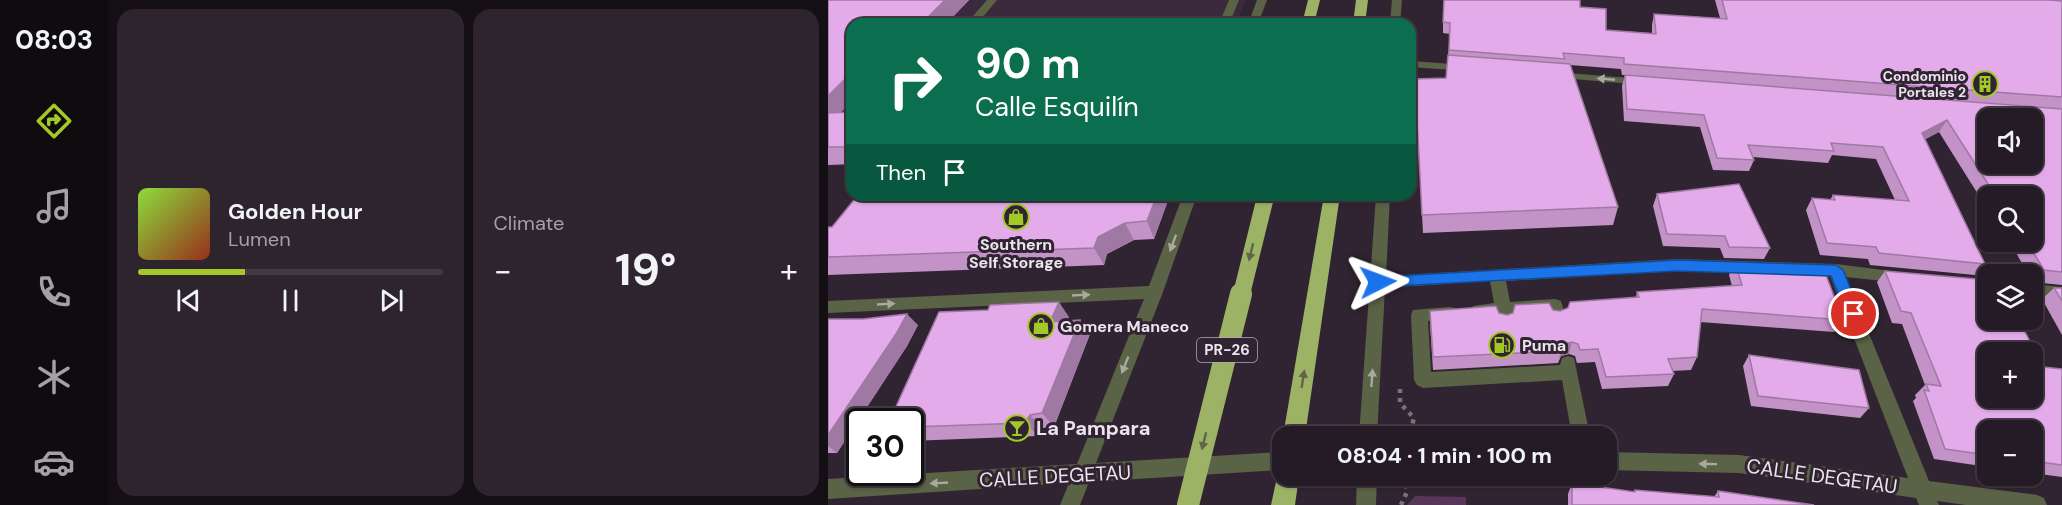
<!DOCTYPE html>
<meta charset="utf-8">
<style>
:root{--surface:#251b26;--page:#2d242e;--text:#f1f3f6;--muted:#a3a1a7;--line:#423943;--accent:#a3c926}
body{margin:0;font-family:"DM Sans",sans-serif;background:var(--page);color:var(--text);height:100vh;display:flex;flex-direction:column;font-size:22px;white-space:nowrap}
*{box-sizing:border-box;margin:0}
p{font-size:20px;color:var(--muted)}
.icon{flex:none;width:33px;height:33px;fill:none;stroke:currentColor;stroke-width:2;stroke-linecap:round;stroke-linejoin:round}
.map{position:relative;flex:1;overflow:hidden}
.sheet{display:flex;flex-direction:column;gap:9px;padding:9px;background:#140f15;width:720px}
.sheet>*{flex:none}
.guide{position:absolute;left:18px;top:18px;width:570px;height:183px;border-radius:18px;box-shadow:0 2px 4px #0004,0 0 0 2px var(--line);background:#0b6e4f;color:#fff;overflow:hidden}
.buttons{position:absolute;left:1149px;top:108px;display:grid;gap:12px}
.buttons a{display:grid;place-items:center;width:66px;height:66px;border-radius:12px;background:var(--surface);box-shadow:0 2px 4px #0004,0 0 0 2px var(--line);font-size:30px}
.speed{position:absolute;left:18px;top:408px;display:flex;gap:12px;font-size:30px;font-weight:700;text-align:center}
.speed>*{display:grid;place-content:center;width:78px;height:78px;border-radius:50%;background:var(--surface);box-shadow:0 2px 4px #0004,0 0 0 2px var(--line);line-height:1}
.speed .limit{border:3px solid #111;border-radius:9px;background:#fff;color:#111}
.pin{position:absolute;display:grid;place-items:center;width:51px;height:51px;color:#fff;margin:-26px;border:3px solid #fff;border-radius:50%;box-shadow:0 2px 6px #0007}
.me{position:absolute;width:66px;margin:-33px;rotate:87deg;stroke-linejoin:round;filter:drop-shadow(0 0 4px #0008)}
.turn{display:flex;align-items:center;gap:21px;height:126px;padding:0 30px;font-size:27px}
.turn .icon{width:78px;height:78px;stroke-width:2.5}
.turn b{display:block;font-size:42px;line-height:51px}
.then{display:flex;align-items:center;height:57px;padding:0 30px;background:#0003;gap:12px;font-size:22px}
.big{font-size:45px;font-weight:700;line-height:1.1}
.sheet .tile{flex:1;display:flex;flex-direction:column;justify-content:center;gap:9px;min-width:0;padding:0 21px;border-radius:18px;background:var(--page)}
.song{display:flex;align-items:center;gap:18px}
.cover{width:72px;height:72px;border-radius:9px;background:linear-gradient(135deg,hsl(90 70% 55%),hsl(10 70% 35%))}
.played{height:6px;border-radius:3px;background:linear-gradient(90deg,var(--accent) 35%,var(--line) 35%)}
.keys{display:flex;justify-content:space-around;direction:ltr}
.heat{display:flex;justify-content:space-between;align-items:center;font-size:33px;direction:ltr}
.sheet .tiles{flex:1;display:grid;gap:9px;grid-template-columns:repeat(2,1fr)}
.trip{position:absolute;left:444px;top:426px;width:345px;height:60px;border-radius:18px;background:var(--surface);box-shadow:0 2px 4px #0004,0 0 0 2px var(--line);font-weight:700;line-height:60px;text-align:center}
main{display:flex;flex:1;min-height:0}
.tab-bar{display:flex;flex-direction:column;width:108px;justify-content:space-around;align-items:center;background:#0f0b0f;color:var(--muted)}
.tab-bar .icon{width:42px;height:42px}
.tab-bar .selected{color:var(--accent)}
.tab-bar b{font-size:27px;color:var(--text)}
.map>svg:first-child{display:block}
.built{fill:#3b293d}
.green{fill:#57365a}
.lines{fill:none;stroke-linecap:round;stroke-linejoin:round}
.path{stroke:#7b707c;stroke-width:4.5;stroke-dasharray:4 5;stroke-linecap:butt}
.minor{fill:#5a6345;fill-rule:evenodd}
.highway{fill:#9cb366;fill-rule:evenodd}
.highway-bridge-far1{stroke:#9cb366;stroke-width:17}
.highway-bridge{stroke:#9cb366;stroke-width:22}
.wall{fill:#c393c8}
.shaded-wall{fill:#9f78a3}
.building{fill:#e3abe9;stroke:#9f78a3;stroke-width:1.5;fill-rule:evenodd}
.oneway{fill:#aaa9a1}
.oneway2{fill:#616449}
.route{fill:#1a73e8;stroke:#114b97;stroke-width:1.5}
.labels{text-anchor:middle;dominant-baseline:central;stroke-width:6;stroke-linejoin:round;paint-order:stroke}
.far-poi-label{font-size:14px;font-weight:bold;fill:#ece3ed;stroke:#312432;text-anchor:end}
.shield{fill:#312432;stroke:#b4aab5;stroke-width:1.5}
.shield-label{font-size:15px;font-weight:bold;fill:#ece3ed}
.poi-label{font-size:16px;font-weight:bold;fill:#ece3ed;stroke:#312432;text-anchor:start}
.near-poi-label{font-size:20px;font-weight:bold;fill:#ece3ed;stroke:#312432;text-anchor:start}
.near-street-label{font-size:20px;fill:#ece3ed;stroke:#312432}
</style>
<main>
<nav class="tab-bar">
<b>08:03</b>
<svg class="icon selected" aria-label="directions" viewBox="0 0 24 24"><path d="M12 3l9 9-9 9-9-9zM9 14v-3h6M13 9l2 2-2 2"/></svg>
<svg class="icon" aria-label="music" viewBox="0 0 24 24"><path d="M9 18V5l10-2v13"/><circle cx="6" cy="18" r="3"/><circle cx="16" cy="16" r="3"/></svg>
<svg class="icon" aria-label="phone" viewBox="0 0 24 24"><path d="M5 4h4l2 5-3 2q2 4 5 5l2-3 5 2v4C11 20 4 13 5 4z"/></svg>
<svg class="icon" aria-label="climate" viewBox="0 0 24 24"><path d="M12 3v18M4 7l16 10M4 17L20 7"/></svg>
<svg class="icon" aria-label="car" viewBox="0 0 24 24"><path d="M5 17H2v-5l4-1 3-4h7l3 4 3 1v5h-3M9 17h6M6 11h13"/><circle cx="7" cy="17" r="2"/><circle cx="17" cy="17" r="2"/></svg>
</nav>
<section class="sheet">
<div class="tiles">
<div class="tile">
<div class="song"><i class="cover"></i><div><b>Golden Hour</b><p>Lumen</p></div></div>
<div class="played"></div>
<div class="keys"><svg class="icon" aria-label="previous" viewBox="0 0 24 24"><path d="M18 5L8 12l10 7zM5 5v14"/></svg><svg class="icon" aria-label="pause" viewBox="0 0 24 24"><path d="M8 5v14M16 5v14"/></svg><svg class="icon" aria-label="next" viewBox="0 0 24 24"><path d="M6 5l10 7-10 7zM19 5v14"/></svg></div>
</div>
<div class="tile"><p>Climate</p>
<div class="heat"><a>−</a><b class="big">19°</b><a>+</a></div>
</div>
</div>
</section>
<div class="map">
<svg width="1234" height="505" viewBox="0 0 1234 505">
<rect width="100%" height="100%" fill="#312432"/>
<path class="built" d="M 0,0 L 418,0 L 408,24 L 24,24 L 24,166 L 0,166 Z"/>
<path class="green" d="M 587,496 L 638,497 L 638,505 L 579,505 Z"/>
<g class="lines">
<path class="path" d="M 572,389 L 572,403 L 586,418 L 581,436
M 573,505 L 579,492 L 577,476"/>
<path class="minor" d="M 159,0 L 169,0 L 149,24 L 138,24 Z
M 401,0 L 411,0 L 401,24 L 391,24 Z
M 429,0 L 439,0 L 430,24 L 420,24 Z
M 564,0 L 574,0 L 572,24 L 562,24 Z
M 582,61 L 639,65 L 645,68 L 639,71 L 582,67 Z
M 726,72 L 815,79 L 821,82 L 815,85 L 722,77 L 720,75 Z
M 355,195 L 369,195 L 335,292 L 268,463 L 454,452 L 454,470 L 261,482 L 252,505 L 232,505 L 241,483 L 0,499 L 0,479 L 249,464 L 316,299 L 0,313 L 0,301 L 321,286 Z
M 548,195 L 562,195 L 558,276 L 849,259 L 1008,264 L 1079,273 L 1082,277 L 1079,281 L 1074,283 L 1018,277 L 1101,481 L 1209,495 L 1216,498 L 1219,505 L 1138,505 L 1109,501 L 1111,505 L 1091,505 L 1088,498 L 911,473 L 778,470 L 778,452 L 911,455 L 1080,478 L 1002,276 L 849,271 L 678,281 L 682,302 L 727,299 L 733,301 L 737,315 L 735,320 L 729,321 L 723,320 L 720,312 L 685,315 L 683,323 L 677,325 L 671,323 L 668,316 L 645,316 L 643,311 L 645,306 L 666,303 L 662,281 L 557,288 L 549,436 L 531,436 Z
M 1204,284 L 1234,287 L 1234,299 L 1204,296 Z
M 621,307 L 627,308 L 629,313 L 627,318 L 600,321 L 603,372 L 732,365 L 734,358 L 740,356 L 746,358 L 762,436 L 744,436 L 734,380 L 595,388 L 589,385 L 586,380 L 583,315 L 585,310 Z
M 529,476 L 549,476 L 548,505 L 528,505 Z"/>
<path class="highway" d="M 480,0 L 492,0 L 486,24 L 474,24 Z
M 528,0 L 540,0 L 537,24 L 525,24 Z
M 496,195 L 512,195 L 477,436 L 455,436 Z
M 454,467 L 454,476 L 471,476 L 467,505 L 443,505 L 451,468 Z"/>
<path class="highway-bridge-far1" d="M 413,296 L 438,195"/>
<path class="highway-bridge" d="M 360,505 L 413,294"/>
</g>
<path class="wall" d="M 0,0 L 141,0 L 118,24 L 24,24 L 13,112 L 24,112 L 24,164 L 0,165 Z
M 887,0 L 1234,0 L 1234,285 L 1204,282 L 1204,274 L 1200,274 L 1182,242 L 1204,242 L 1204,196 L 1160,196 L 1160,200 L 1158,197 L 1153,199 L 1111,132 L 1097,139 L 1157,264 L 1147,275 L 1042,265 L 1040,259 L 992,255 L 978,210 L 984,198 L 1002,200 L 1005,195 L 1067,200 L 1048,159 L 1004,155 L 1000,163 L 925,157 L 926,160 L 921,171 L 885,170 L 872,127 L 796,121 L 794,86 L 797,75 L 794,75 L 793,69 L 742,65 L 790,207 L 785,225 L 595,233 L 587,79 L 618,78 L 622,34 L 615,33 L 615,22 L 752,7 L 778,30 L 824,33 L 824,25 L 826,14 L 892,18 Z
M 829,194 L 942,248 L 936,259 L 896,258 L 892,248 L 835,246 L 825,206 Z
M 30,195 L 342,195 L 326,239 L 306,240 L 279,254 L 276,265 L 0,275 L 0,227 L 4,227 Z
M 907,262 L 954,272 L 1015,320 L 1006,332 L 872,322 L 869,357 L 863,370 L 844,371 L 846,374 L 840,386 L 774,389 L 767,362 L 749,363 L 747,356 L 741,354 L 733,356 L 730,363 L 605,370 L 602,323 L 671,313 L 679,315 L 725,310 L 732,311 L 808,297 L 809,292 L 904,286 L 901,275 Z
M 1057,271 L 1215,367 L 1234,369 L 1234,477 L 1204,473 L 1204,430 L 1160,430 L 1160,467 L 1106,459 L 1085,401 L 1088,398 L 1087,395 L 1097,385 L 1074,324 L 1064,323 L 1049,282 Z
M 1226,288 L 1234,288 L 1234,335 L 1214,299 Z
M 241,317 L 239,321 L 262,334 L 226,427 L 214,428 L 210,436 L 82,441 L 82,422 Z
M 0,319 L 90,325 L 79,346 L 9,453 L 0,453 Z
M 921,355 L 1041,408 L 1032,418 L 923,406 L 915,366 Z
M 744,483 L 806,492 L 807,490 L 886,497 L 890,491 L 986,505 L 740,505 L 740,494 Z"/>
<path class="shaded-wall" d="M 117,0 L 141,0 L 118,24 L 93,24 Z
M 24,72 L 24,101 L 0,126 L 0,96 Z
M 1119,120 L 1111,132 L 1087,145 L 1094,133 Z
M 1167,185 L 1158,197 L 1153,199 L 1162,187 Z
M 329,195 L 342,195 L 326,239 L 319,221 Z
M 297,223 L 306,240 L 279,254 L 276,265 L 266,248 L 270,237 Z
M 231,302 L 241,317 L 232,337 L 222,322 Z
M 79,314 L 90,325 L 79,346 L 9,453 L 0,446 L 0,435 Z
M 252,320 L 262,334 L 226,427 L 214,413 Z
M 744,342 L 741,354 L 733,356 L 730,363 L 733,351 L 736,344 Z
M 202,415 L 214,428 L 210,436 L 197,423 Z"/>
<path class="building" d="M 0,0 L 117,0 L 93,24 L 24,24 L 24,72 L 0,96 Z
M 616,0 L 752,0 L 752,7 L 778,9 L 778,30 L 828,34 L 826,14 L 899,19 L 894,0 L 1221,0 L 1234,1 L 1234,97 L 796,64 L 796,58 L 735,53 L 737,59 L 621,50 L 622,23 L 615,22 Z
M 620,55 L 742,64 L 790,207 L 594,215 L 587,79 L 618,78 Z
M 797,75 L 1234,109 L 1234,272 L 1216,270 L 1199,242 L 1204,242 L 1204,196 L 1174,196 L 1167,185 L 1162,187 L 1119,120 L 1094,133 L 1157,264 L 1051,253 L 1048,247 L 999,243 L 984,198 L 1007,200 L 1005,195 L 1081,201 L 1055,147 L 1003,143 L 1006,151 L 920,145 L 926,160 L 889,158 L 876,115 L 799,109 ZM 1160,118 L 1204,118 L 1204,164 L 1160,164 Z
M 24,112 L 24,147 L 0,147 L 0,113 Z
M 911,184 L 942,248 L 901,247 L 897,236 L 839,234 L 829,194 Z
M 30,195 L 329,195 L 319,221 L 297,223 L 270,237 L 266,248 L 0,257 L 0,227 L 4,227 Z
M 907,262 L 950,264 L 954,272 L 998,275 L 1015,320 L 874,309 L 869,357 L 840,359 L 846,374 L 778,377 L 770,349 L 752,350 L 750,344 L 744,342 L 736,344 L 733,351 L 605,357 L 602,311 L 668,306 L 671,313 L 679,315 L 685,313 L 687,305 L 721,303 L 725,310 L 732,311 L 740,308 L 742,302 L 811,297 L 809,292 L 914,285 Z
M 1057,271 L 1160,280 L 1160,320 L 1191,320 L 1215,367 L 1234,369 L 1234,465 L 1204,461 L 1204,430 L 1160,430 L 1160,455 L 1117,449 L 1096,390 L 1101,391 L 1098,384 L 1113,386 L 1083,313 L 1073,311 ZM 1160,352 L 1204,352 L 1204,398 L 1160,398 Z
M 1226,288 L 1234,288 L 1234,301 Z
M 231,302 L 222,322 L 252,320 L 214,413 L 202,415 L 197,423 L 82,427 L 82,422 L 61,422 L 111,312 L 160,310 L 162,305 Z
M 79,314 L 68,334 L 0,435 L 0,319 L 35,319 Z
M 921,355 L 1031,370 L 1041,408 L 930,396 Z
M 744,483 L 807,492 L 807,490 L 891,497 L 890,491 L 986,505 L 744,505 Z"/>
<defs><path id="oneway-solid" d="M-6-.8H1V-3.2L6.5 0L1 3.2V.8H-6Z" transform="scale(1.5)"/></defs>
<g class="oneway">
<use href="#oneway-solid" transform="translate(778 79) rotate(-175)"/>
<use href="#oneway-solid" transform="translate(345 243) rotate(110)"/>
<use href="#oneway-solid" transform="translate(253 295) rotate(-3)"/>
<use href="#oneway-solid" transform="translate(58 304) rotate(-3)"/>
<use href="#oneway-solid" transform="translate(297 365) rotate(112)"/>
<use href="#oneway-solid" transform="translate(544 378) rotate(-86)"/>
<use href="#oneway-solid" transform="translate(880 464) rotate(-179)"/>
<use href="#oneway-solid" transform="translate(111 483) rotate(177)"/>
</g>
<g class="oneway2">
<use href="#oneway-solid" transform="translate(423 252) rotate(104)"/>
<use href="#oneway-solid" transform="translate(475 379) rotate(-81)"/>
<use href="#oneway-solid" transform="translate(376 441) rotate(104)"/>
</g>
<path class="route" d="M 849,260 L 1008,265 L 1015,270 L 1033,314 L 1031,318 L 1020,318 L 1003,276 L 849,271 L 550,287 L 543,282 L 550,277 Z"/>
<defs>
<g id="building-ring" transform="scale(1.35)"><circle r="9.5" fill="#312432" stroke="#a3c926" stroke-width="1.5"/><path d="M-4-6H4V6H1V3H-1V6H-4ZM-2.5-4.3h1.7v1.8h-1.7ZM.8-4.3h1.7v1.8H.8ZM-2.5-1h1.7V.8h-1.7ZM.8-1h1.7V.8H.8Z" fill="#a3c926"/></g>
<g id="shop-ring" transform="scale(1.35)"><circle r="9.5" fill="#312432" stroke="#a3c926" stroke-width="1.5"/><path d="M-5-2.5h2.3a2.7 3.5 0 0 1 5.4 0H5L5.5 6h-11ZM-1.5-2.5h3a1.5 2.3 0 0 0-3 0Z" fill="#a3c926"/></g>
<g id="fuel-ring" transform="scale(1.35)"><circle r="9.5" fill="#312432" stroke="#a3c926" stroke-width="1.5"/><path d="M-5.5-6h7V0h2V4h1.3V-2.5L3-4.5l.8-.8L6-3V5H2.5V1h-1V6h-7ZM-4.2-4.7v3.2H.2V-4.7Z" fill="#a3c926"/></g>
<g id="bar-ring" transform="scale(1.35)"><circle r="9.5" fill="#312432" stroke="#a3c926" stroke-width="1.5"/><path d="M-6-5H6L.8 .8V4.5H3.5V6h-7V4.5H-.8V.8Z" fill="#a3c926"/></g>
</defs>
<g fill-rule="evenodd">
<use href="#building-ring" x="1157" y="84"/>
<use href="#shop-ring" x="188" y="217"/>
<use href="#shop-ring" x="213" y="326"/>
<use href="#fuel-ring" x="674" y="345"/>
<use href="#bar-ring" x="189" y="428"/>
</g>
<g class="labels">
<g class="far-poi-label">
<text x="1138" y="76">Condominio<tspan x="1138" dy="16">Portales 2</tspan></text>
</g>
<rect class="shield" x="369" y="338" width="60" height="24" rx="4.5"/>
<g class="shield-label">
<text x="399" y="350">PR-26</text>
</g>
<g class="poi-label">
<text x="188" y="244" text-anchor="middle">Southern<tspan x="188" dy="18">Self Storage</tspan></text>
<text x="232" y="326">Gomera Maneco</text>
<text x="694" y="345">Puma</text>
</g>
<g class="near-poi-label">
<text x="208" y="428">La Pampara</text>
</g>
<g class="near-street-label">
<text transform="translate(227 476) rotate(-3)">CALLE DEGETAU</text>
<text transform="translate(994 476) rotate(8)">CALLE DEGETAU</text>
</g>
</g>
</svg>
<div class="buttons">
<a><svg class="icon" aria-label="sound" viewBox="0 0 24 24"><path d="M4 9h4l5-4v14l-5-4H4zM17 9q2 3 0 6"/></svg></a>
<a><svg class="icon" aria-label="search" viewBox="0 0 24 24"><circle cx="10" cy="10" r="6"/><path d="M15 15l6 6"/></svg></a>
<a><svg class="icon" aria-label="layers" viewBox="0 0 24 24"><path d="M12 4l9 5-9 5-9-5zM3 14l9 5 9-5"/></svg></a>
<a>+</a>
<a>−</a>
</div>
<div class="speed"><div class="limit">30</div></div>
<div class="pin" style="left:1026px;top:314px;background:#d93025"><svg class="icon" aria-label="arrive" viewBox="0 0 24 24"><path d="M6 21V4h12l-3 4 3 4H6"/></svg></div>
<svg class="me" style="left:550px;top:282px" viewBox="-20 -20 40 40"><path d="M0-17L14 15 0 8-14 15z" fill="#1a73e8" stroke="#fff" stroke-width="4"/></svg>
<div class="trip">08:04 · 1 min · 100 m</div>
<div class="guide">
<div class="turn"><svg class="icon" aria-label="right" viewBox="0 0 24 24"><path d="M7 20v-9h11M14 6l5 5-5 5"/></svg><div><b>90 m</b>Calle Esquilín</div></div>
<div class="then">Then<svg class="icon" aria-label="arrive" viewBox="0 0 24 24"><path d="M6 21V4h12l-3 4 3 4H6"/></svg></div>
</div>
</div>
</main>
